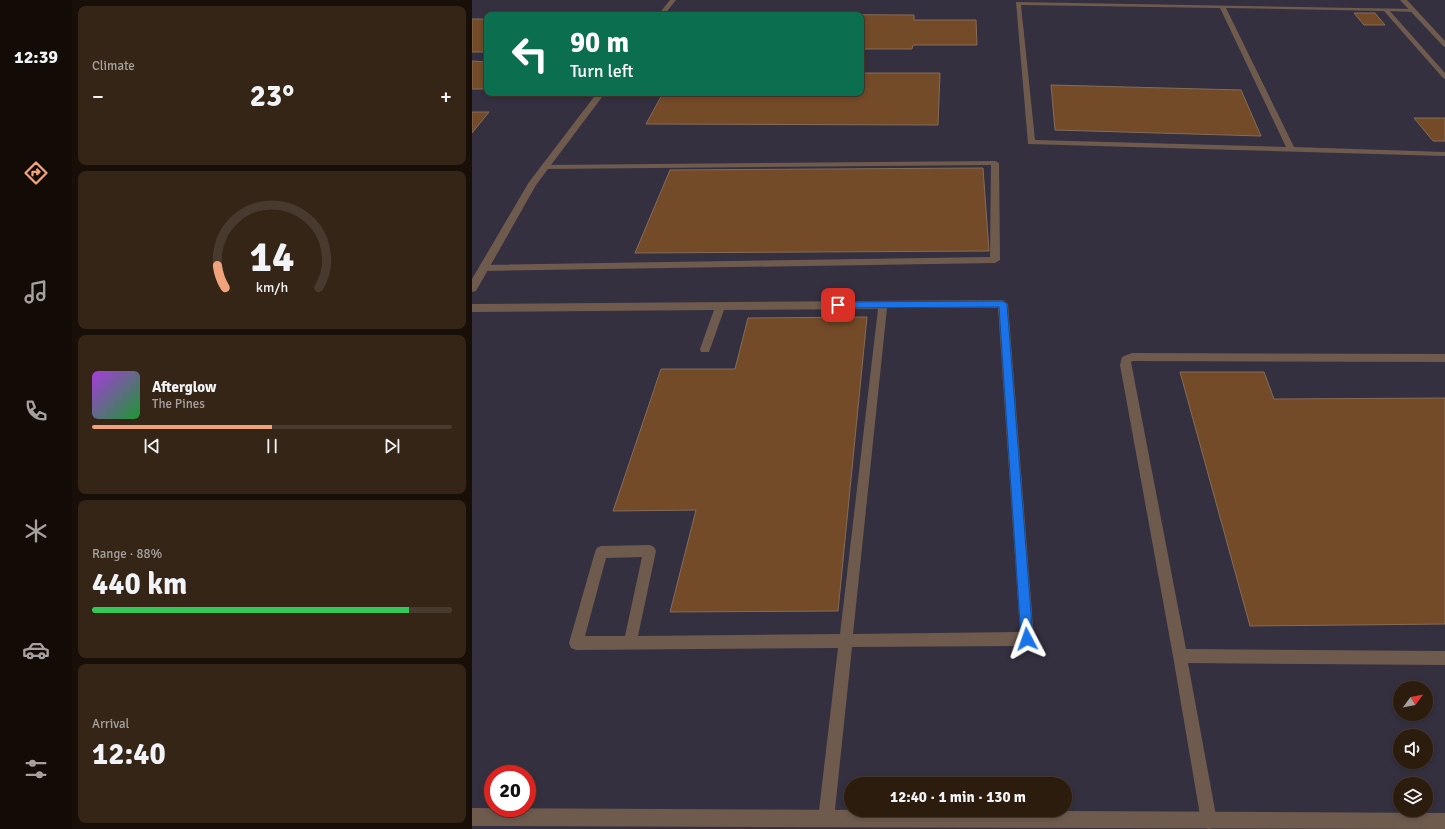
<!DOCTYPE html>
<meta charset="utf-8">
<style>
:root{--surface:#2c1c0e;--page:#342517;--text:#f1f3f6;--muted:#a6a19e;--line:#483a2e;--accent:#f0a27a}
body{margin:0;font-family:Signika,sans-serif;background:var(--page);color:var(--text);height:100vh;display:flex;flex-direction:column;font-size:15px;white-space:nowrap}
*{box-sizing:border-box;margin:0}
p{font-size:13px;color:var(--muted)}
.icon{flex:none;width:22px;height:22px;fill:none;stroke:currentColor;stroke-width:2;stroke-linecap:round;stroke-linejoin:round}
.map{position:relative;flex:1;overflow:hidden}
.side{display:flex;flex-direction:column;gap:6px;padding:6px;background:#180f08;width:400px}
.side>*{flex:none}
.hud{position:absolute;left:12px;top:12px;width:380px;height:84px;border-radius:8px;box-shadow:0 2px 6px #0003,0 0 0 1px var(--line);background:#0b6e4f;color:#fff;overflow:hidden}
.needle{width:26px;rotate:58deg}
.fabs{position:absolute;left:921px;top:681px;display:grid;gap:8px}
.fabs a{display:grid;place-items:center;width:40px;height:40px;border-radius:50%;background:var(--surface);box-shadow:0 2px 6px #0003,0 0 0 1px var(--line);font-size:20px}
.speed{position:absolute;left:12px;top:765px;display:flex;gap:8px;font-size:20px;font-weight:700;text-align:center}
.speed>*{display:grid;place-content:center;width:52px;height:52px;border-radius:50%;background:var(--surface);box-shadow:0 2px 6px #0003,0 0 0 1px var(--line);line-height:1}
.speed .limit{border:6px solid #d22;background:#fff;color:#111}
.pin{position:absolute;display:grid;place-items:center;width:34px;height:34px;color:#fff;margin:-17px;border-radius:8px;box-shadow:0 2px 6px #0006}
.me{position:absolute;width:44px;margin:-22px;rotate:356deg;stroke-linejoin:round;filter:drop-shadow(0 0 3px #0008)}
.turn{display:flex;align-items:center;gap:14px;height:84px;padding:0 20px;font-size:18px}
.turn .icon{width:52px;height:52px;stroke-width:2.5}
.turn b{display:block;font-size:28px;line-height:34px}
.big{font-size:30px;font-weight:800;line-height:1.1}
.side .card{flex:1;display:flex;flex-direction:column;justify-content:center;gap:6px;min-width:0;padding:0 14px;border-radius:8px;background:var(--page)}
.side .dial{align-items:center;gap:0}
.dial svg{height:104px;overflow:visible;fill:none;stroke:var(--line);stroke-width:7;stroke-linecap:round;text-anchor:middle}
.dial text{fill:var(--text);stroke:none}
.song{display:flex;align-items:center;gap:12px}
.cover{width:48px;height:48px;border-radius:6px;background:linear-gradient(135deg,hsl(280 70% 55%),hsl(130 70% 35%))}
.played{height:4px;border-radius:2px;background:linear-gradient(90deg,var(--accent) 50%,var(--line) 50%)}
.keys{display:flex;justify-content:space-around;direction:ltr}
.heat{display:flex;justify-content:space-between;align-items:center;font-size:22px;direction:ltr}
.charge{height:6px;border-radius:3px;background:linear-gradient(90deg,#34c759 88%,var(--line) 0)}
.trip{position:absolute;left:372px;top:777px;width:228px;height:40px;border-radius:20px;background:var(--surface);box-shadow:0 2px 6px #0003,0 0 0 1px var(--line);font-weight:800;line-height:40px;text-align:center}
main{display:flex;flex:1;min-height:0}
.tabs{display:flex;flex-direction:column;width:72px;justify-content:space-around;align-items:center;background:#120b06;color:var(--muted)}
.tabs .icon{width:28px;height:28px}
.tabs .current{color:var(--accent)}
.tabs b{font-size:18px;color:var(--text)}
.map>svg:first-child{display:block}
.industrial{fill:#343040;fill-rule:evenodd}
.building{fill:#744b28;stroke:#856c57}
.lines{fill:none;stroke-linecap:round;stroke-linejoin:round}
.lane{fill:#6f5b4e;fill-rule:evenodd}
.street{fill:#6f5b4e;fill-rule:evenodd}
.route{fill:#1a73e8;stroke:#114b97}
</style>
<main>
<nav class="tabs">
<b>12:39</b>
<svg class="icon current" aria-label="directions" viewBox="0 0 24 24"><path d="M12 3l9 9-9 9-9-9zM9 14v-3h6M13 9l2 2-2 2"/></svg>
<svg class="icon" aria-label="music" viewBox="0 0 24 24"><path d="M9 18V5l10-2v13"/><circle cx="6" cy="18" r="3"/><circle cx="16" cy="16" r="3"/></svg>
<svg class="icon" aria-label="phone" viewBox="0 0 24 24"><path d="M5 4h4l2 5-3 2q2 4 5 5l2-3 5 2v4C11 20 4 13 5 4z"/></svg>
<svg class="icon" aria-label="climate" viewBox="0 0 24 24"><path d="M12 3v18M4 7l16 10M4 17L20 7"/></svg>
<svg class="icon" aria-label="car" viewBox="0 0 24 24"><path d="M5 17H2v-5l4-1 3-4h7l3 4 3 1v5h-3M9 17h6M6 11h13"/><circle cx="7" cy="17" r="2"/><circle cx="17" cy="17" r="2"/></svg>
<svg class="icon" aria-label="filters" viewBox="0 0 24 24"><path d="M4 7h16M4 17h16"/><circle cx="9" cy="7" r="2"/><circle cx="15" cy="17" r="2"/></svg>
</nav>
<section class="side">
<div class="card"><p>Climate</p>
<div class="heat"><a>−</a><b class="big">23°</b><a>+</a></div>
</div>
<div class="card dial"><svg viewBox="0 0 100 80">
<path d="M14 69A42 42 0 1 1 86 69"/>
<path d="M14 69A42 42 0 0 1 8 52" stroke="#f0a27a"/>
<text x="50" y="56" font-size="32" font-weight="700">14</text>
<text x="50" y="72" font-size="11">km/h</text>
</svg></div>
<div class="card">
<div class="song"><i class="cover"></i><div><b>Afterglow</b><p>The Pines</p></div></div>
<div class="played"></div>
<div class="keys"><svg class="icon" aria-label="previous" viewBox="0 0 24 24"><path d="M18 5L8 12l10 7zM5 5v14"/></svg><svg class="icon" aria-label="pause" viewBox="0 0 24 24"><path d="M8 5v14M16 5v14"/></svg><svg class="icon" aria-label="next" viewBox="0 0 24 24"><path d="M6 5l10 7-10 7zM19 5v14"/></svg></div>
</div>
<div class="card"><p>Range · 88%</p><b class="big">440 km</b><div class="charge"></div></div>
<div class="card"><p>Arrival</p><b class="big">12:40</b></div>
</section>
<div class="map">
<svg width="973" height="829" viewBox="0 0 973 829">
<rect width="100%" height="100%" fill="#3b2513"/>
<path class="industrial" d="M 0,0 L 973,0 L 973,829 L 0,829 ZM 15,15 L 389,15 L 389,93 L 15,93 ZM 928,688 L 954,688 L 954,714 L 928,714 ZM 928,736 L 954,736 L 954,762 L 928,762 ZM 21,774 L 55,774 L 55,808 L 21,808 ZM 379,784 L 593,784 L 593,810 L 379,810 ZM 928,784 L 954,784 L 954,810 L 928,810 Z"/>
<path class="building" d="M 882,13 L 903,13 L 913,25 L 892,25 Z
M 255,14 L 442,15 L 442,20 L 504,20 L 505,45 L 441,45 L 440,49 L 389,49 L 389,15 Z
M 0,19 L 15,19 L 15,52 L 0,52 Z
M 0,61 L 15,62 L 15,89 L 0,89 Z
M 389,73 L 468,73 L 466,125 L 174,124 L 191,93 L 389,93 Z
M 579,85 L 769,90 L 789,136 L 583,130 Z
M 0,112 L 17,112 L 0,133 Z
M 942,118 L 973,118 L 973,141 L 961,141 Z
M 511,168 L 517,251 L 163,253 L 198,170 Z
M 395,317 L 366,611 L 198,612 L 224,510 L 141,511 L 189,369 L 263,369 L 276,318 Z
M 708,372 L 792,372 L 802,399 L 973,398 L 973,624 L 778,626 Z"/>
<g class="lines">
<path class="lane" d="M 544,2 L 943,9 L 944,10 L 941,12 L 918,11 L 973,73 L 973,79 L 971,78 L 912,11 L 754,8 L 822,147 L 973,152 L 973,156 L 556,144 ZM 549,5 L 748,8 L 814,147 L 563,140 Z
M 523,161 L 527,163 L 528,260 L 523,263 L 12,271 L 7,268 L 12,265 L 518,257 L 519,165 L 73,169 L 69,167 L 73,165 Z
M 531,300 L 536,304 L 562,639 L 560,644 L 555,646 L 380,647 L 362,819 L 360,825 L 354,827 L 348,825 L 346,819 L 366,648 L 104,650 L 99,648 L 97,643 L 123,552 L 125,548 L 129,546 L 178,545 L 182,547 L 184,551 L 166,636 L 368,634 L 406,309 L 252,310 L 238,349 L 237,352 L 229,352 L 228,349 L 242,310 L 0,312 L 0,304 ZM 415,308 L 526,308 L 548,632 L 381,634 ZM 170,557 L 153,636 L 113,636 L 134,558 Z
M 660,353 L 973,354 L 973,362 L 661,361 L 659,362 L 714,649 L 973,651 L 973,665 L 716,663 L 745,821 L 743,827 L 737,829 L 731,827 L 729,821 L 701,656 L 648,365 L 650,357 Z"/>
<path class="street" d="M 198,0 L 204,0 L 192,15 L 186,15 Z
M 928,0 L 935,0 L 973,41 L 973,47 L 971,46 Z
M 125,93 L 133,93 L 64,185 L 4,291 L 0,292 L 0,279 L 57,182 Z
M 0,808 L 973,813 L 973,829 L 0,826 Z"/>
</g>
<path class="route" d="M 531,301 L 535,304 L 561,639 L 559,643 L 555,645 L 551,643 L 549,639 L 527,307 L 366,308 L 363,305 L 366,302 Z"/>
</svg>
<div class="fabs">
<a><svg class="needle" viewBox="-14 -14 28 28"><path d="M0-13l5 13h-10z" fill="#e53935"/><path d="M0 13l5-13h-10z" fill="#a6a19e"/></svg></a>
<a><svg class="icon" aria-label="sound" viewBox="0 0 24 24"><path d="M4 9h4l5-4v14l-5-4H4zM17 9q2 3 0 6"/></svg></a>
<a><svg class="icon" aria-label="layers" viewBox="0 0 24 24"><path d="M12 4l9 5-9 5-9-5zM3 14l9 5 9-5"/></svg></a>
</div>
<div class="speed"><div class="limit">20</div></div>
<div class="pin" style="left:366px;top:305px;background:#d93025"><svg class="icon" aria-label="arrive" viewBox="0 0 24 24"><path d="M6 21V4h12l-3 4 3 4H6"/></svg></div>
<svg class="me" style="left:555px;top:639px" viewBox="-20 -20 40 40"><path d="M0-17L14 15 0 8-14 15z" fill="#1a73e8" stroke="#fff" stroke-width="4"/></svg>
<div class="trip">12:40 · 1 min · 130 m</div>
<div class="hud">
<div class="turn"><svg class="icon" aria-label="left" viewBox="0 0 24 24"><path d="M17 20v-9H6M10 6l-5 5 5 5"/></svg><div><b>90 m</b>Turn left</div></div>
</div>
</div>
</main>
